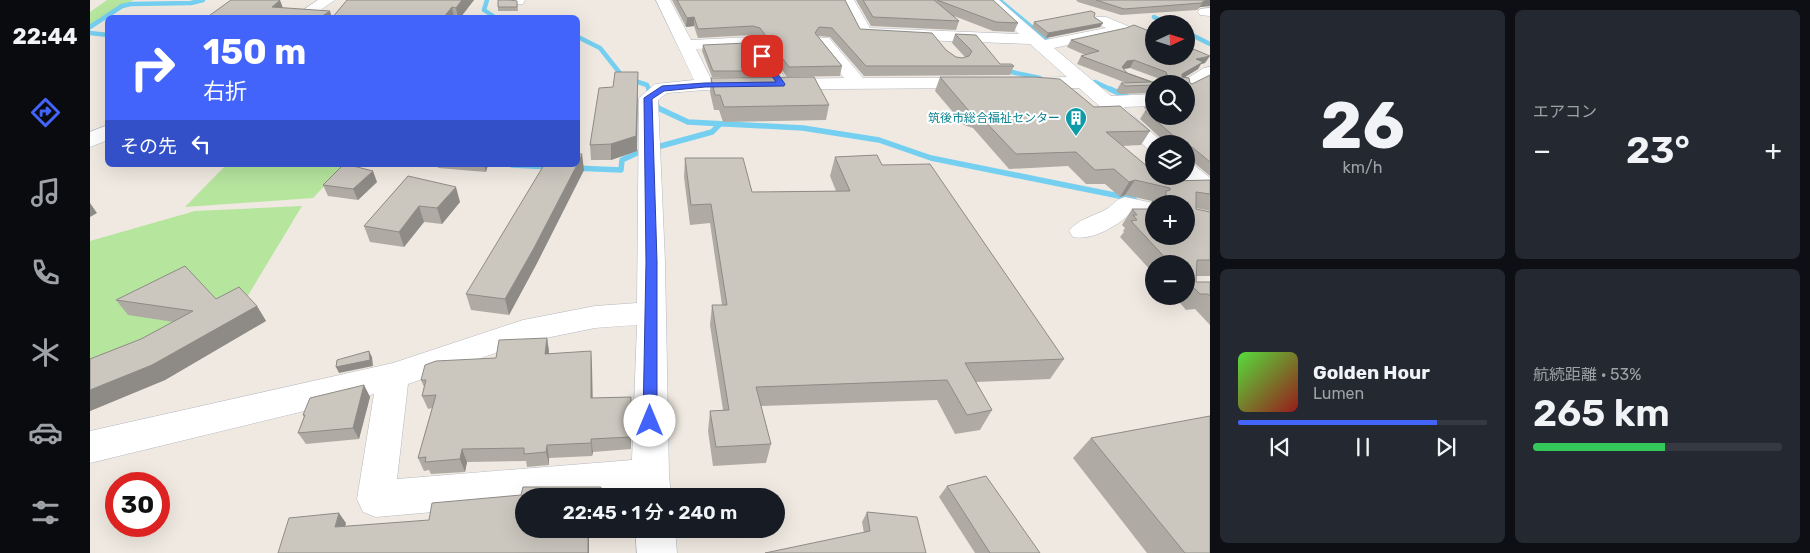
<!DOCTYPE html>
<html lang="ja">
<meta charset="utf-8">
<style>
:root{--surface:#171b24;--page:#242831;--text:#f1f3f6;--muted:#9ea1a6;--line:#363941;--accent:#4264fb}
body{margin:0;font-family:Rubik,"Noto Sans JP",sans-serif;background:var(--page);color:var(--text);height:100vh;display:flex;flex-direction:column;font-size:19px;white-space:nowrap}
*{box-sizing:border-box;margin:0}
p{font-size:16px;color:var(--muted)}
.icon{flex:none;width:28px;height:28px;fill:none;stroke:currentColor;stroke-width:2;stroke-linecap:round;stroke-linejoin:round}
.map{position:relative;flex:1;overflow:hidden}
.side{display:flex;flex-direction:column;gap:10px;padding:10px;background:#0d0f14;width:600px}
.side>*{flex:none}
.top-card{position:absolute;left:15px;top:15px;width:475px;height:152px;border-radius:8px;box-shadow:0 5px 20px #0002;background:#4264fb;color:#fff;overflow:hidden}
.needle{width:32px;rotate:86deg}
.buttons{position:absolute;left:1055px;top:15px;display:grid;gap:10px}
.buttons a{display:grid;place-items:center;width:50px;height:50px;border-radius:50%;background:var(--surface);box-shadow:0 5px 20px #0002;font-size:25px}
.speed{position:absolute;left:15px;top:472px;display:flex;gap:10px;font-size:25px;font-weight:700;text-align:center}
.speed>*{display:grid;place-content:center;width:65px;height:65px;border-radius:50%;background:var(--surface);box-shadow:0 5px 20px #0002;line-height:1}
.speed .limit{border:8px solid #d22;background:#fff;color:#111}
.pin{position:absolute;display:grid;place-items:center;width:42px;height:42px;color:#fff;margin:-21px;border-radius:10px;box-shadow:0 2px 8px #0006}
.me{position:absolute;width:55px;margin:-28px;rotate:0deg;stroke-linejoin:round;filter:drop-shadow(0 0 4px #0008)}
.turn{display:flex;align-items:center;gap:18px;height:105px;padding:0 15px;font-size:22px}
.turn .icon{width:65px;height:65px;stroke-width:2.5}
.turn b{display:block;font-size:35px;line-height:42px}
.then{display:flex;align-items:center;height:48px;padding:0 15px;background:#0003;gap:10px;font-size:19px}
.big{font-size:38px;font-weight:600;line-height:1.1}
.side .widget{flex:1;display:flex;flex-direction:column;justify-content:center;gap:8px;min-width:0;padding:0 18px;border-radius:8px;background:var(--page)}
.side .dial{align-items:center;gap:0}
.dial b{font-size:65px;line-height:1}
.song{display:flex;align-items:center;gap:15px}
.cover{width:60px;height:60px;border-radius:8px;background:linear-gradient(135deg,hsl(110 70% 55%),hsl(0 70% 35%))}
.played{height:5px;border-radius:2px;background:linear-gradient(90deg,var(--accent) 80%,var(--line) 80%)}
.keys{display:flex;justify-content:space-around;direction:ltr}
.heat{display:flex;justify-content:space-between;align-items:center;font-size:28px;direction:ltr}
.charge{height:8px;border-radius:4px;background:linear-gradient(90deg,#34c759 53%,var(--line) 0)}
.side .tiles{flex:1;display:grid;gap:10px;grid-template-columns:repeat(2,1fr)}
.trip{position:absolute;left:425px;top:488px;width:270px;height:50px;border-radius:25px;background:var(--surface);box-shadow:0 5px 20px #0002;font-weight:600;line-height:50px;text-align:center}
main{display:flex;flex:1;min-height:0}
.tabs{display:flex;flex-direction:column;width:90px;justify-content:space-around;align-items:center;background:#090b0e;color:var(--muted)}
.tabs .icon{width:35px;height:35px}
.tabs .active{color:var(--accent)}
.tabs b{font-size:22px;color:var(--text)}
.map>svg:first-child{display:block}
.green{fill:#b6e59e}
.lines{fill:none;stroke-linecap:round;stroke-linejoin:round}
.stream-far1{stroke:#75cff0;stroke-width:4.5}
.stream{stroke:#75cff0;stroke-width:5.5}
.minor-casing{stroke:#b4b7c1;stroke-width:1}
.minor{fill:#fff;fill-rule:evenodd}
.wall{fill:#afaba4;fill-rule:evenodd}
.shaded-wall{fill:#8e8b86}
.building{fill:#cbc7bf;stroke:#8e8b86;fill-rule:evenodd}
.route{fill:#4264fb;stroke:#2b41a3}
.labels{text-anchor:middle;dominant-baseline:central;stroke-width:4;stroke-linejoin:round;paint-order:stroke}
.far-culture-label{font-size:12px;fill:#0d838f;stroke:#fff;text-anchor:end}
</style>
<main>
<nav class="tabs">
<b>22:44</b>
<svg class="icon active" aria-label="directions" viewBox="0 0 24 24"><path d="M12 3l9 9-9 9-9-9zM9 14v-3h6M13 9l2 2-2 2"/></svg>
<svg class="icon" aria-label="music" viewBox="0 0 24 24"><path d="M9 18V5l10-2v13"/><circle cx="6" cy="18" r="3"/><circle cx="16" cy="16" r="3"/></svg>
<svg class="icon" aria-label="phone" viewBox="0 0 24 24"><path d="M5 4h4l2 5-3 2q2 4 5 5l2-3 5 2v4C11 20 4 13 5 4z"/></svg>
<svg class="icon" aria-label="climate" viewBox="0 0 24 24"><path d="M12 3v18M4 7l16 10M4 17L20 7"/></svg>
<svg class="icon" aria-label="car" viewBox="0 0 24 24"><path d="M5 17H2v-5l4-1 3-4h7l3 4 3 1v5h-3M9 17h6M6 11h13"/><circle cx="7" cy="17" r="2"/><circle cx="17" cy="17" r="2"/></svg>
<svg class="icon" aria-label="filters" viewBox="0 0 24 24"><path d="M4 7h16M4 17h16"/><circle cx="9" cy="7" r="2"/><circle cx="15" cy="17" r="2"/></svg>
</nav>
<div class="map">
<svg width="1120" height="553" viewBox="0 0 1120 553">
<rect width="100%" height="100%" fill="#efe9e1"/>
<path class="green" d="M 17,0 L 44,0 L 32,5 L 0,25 L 0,12 Z
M 136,165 L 254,165 L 223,198 L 95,207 Z
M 212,206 L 154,302 L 0,372 L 0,241 L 105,211 Z"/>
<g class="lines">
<path class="stream-far1" d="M 397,0 L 394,10 L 406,18
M 909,0 L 957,40
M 1064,17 L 1078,24
M 0,27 L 32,6 L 41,4 L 101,3 L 113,0
M 1096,32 L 1120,44
M 0,33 L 18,35
M 488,37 L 510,48 L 533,77 L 557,85 L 559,90
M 912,70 L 950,78
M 1005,82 L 1022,90"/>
<path class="stream" d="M 559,89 L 568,108 L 598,122 L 713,128 L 789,140 L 841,158 L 1044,199
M 1020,89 L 1042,99
M 422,165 L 462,167
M 484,168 L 531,170 L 532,160 L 549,152 L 622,132 L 629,125"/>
<g class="minor-casing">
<path id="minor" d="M 228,0 L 245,0 L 219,18 L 201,18 Z
M 421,0 L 435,0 L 433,4 L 423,4 Z
M 566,0 L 580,0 L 601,40 L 662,37 L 668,39 L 696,79 L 754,78 L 725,41 L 727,38 L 739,38 L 773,78 L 886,78 L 892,79 L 895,83 L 892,87 L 886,88 L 615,90 L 577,93 L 568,100 L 575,262 L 579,475 L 581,496 L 543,496 L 543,494 L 513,496 L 434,496 L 434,504 L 286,517 L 273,512 L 267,499 L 284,394 L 0,463 L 0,431 L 303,363 L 433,320 L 505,306 L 547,303 L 549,98 L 565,84 L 604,80 ZM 657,47 L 678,79 L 621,79 L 606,49 ZM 547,325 L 542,460 L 307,479 L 318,384 L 436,342 L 505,328 Z
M 754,0 L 764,0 L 780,28 L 929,34 L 893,0 L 909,0 L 955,40 L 1016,28 L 1006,23 L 1003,20 L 1006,17 L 1016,17 L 1038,26 L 1040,29 L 1038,32 L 964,48 L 1021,96 L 1064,94 L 1064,106 L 1034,107 L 1074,144 L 1064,144 L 1064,150 L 1057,148 L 989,88 L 936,88 L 930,87 L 927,83 L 930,79 L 936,78 L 977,77 L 940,44 L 774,38 L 768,36 L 766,33 L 752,3 Z
M 1120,8 L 1120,16 L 1110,15 L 1108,12 L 1110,9 Z
M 1120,67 L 1120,79 L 1096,90 L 1096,84 L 1088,84 L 1114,68 Z
M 18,125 L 18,140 L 0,147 L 0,132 Z
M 1096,163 L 1104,165 L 1120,178 L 1120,196 L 1112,194 L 1090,176 L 1096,176 Z
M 1035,197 L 1068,204 L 1064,204 L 1064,217 L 1041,212 C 1029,226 1001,241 983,237 L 979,231 C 987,220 1003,216 1015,210 C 1024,205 1024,200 1035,197 Z
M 545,529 L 585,529 L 587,553 L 547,553 Z"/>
</g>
<use href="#minor" class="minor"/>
</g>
<path class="wall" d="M 257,0 L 384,0 L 370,18 L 242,18 Z
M 582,0 L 755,0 L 770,29 L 856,50 L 866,57 L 872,58 L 875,57 L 862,43 L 865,34 L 910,64 L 924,66 L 920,75 L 774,76 L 740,37 L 728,36 L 752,66 L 750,76 L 697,77 L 669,37 L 662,35 L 608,38 L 604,26 L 596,27 Z
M 766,0 L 903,0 L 928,23 L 924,32 L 903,31 L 864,16 L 869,21 L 866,30 L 781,26 Z
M 986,0 L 1120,0 L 1120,6 L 1110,7 L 1107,10 L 1031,15 L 988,2 Z
M 427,1 L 428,11 L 408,11 L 408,7 Z
M 1004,17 L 1013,23 L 1010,27 L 956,38 L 942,27 L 944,22 Z
M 981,40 L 1115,63 L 1111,64 L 1108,69 L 1095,77 L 1100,83 L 1102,84 L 1120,75 L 1120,176 L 1096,156 L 1096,144 L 1077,144 L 1050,119 L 1055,111 L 1058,111 L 1054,108 L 1059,100 L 1064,100 L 1064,116 L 1096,116 L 1096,84 L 1064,84 L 1064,93 L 1030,94 L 1026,91 L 1031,83 L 1036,83 L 987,64 L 991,56 L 995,55 L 977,47 ZM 1040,68 L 1070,79 L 1067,83 L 1037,73 L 1034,69 Z
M 613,45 L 675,71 L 675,77 L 622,77 L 612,51 Z
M 548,72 L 547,151 L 521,160 L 501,160 L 500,145 L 523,87 Z
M 850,77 L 1004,107 L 1060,131 L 1051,145 L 1032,146 L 1063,172 L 1079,181 L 1120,180 L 1120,211 L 1106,208 L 1106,209 L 1120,212 L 1120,276 L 1106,276 L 1106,282 L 1120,282 L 1120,325 L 1105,309 L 1096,310 L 1084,296 L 1096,296 L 1096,264 L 1064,264 L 1064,274 L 1030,237 L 1034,232 L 1033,231 L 1035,228 L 1032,225 L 1042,209 L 1057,209 L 1062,201 L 1035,195 L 1030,197 L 1015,184 L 996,184 L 978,166 L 919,169 L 883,128 L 874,125 L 845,91 ZM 1064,204 L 1096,204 L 1064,236 Z
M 621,78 L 739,105 L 736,120 L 633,122 L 629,110 L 624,110 L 620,92 Z
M 745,157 L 792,165 L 974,359 L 960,379 L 886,382 L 902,410 L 890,430 L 865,434 L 847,400 L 671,406 L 681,444 L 676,463 L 623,466 L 618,431 L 620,411 L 633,410 L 620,325 L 622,305 L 632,305 L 620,223 L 600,225 L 594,177 L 595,158 L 662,192 L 746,191 L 740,176 Z
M 347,165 L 398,165 L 396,172 L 348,168 Z
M 494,170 L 446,265 L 419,315 L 381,310 L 376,294 Z
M 318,176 L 370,202 L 352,224 L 334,222 L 314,247 L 280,242 L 274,226 Z
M 287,182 L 268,200 L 238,196 L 233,185 Z
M 126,299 L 167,306 L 176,321 L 75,380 L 0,411 L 0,359 L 51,339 L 84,322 L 38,315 L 26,300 Z
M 457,338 L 459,354 L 502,365 L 502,398 L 541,397 L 541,449 L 503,452 L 502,456 L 459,458 L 459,465 L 437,467 L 436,461 L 377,462 L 375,472 L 341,474 L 339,470 L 334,471 L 328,458 L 342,408 L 338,409 L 332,396 L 334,387 L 331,380 L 406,358 Z
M 274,385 L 280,397 L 269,439 L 216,444 L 208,433 L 214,417 L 213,415 Z
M 1001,438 L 1120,553 L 1057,553 L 983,458 Z
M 857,486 L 950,553 L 885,553 L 849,497 Z
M 777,512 L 836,553 L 774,533 L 772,522 Z"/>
<path class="shaded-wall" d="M 190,0 L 194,11 L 182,7 Z
M 372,0 L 384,0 L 370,18 L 368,18 L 366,8 Z
M 1120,0 L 1120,6 L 1110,7 L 1107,10 L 1114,1 Z
M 362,7 L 364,18 L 353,18 Z
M 240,11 L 242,18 L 229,18 Z
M 604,17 L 604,26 L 596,27 L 597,18 Z
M 1013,23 L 1010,27 L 956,38 L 958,33 Z
M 1120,56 L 1115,63 L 1111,64 L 1108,69 L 1087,82 L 1092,74 L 1106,59 Z
M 1044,60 L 1040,68 L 1033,69 L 1032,67 L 1037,61 Z
M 548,72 L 547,151 L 521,160 L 521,144 Z
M 492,154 L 494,170 L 446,265 L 419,315 L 415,299 L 487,165 L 488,165 L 488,163 Z
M 394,165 L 398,165 L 396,172 Z
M 283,171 L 287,182 L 268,200 L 263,189 Z
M 1045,180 L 1035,195 L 1030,197 L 1039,182 Z
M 366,187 L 370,202 L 352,224 L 347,208 Z
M 0,203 L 7,213 L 0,217 Z
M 329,206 L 334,222 L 314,247 L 309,232 Z
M 167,306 L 176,321 L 75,380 L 0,411 L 0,390 Z
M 457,338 L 459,351 L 458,367 L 455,354 Z
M 279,351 L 282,357 L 283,366 L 249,373 L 246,367 Z
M 501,351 L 502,365 L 503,411 L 501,398 Z
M 274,385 L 280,397 L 269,439 L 263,428 Z
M 541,397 L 541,449 L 540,437 Z
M 501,439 L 503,452 L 502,456 L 501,443 Z
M 457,445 L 459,458 L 459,465 L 456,452 Z
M 372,449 L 377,462 L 375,472 L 370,459 Z
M 249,513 L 256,523 L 253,537 L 245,527 Z
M 498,529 L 499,529 L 499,553 L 498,553 Z"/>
<path class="building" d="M 141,0 L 190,0 L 182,7 L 240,11 L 229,18 L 116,18 Z
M 257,0 L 372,0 L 366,8 L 362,7 L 353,18 L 242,18 Z
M 408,0 L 420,0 L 427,1 L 427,7 L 408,7 Z
M 587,0 L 755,0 L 770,29 L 842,33 L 856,50 L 866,57 L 872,58 L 879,56 L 882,51 L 865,34 L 886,35 L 910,64 L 921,64 L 924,66 L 776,66 L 742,28 L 729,27 L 725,33 L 752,66 L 699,67 L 670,28 L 663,26 L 608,29 L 604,17 L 597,18 Z
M 773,0 L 844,0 L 869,21 L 783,17 Z
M 847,0 L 903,0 L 928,23 L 906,22 Z
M 1006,0 L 1120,0 L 1114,1 L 1111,3 L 1034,9 Z
M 1001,11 L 1005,13 L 1004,17 L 1013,23 L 958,33 L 944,22 Z
M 1044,25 L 1064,33 L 1064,56 L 1096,56 L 1096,46 L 1120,56 L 1106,59 L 1113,62 L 1092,74 L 1092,77 L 1099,78 L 1100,83 L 1102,84 L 1120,75 L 1120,162 L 1102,147 L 1097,147 L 1096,144 L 1093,144 L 1055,111 L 1064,110 L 1064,116 L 1096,116 L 1096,84 L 1064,84 L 1064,85 L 1035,86 L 1031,83 L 1061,82 L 991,56 L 1009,51 L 981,40 L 1036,28 ZM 1044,60 L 1076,72 L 1078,77 L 1071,78 L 1071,82 L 1068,84 L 1037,73 L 1032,67 L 1037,61 Z
M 657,43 L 675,71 L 623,71 L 613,45 Z
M 525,72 L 548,72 L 546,136 L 521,144 L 500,145 L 509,88 L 523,87 Z
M 724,77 L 739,105 L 634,107 L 630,95 L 625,95 L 621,78 Z
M 850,77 L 943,77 L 970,79 L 1004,107 L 1030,106 L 1060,131 L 1016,132 L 1064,172 L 1064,176 L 1073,176 L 1079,181 L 1120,180 L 1120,194 L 1106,192 L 1106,209 L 1120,212 L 1120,260 L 1107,260 L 1106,282 L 1120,282 L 1120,296 L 1118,294 L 1110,294 L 1096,280 L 1096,264 L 1081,264 L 1041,221 L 1047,220 L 1043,215 L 1047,215 L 1042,209 L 1064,209 L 1064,236 L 1096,236 L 1096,204 L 1065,204 L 1062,201 L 1076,203 L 1076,191 L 1080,190 L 1080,188 L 1045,180 L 1039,182 L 1024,169 L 1005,170 L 986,152 L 926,154 L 888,114 L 879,111 Z
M 1064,99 L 1064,103 L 1059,100 Z
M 488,154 L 492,154 L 488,163 Z
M 787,155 L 792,165 L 840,164 L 974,359 L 875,363 L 902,410 L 877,415 L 857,380 L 666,387 L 681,444 L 626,447 L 620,411 L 639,410 L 622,305 L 637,305 L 621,204 L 601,205 L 595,158 L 653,158 L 662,192 L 760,191 L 745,157 Z
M 253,165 L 259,165 L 283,171 L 263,189 L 233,185 Z
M 454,165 L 487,165 L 444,248 L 415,299 L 376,294 Z
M 318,176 L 366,187 L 347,208 L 329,206 L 309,232 L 274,226 Z
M 95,266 L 126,299 L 149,287 L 167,306 L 62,365 L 0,390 L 0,359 L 51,339 L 103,311 L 26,300 Z
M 457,338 L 455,354 L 501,351 L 501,398 L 541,397 L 540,437 L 501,439 L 501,443 L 457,445 L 456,452 L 434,454 L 434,448 L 372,449 L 370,459 L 335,462 L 336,457 L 328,458 L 346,395 L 332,396 L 336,380 L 331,380 L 335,365 L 346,361 L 406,358 L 409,340 Z
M 279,351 L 280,360 L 246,367 L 247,360 Z
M 274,385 L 263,428 L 208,433 L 215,415 L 213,415 L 220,398 Z
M 1120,416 L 1120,553 L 1095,553 L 1001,438 Z
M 896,476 L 950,553 L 900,553 L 857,486 Z
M 433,487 L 511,487 L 511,496 L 434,496 L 434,529 L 498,529 L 498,553 L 188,553 L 199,518 L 249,513 L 245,527 L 339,520 L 342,503 L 431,495 Z
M 777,512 L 827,517 L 836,553 L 675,553 L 780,531 Z"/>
<path class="route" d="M 669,55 L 674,55 L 695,84 L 694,86 L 615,87 L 574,91 L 562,99 L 567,262 L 567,421 L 565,425 L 560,427 L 555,425 L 553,421 L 556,262 L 554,98 L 572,86 L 615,83 L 686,82 L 668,56 Z"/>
<defs>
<g id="building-pin" transform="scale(1.125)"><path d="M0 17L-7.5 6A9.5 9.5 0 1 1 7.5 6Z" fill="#0f9aa8" stroke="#fff"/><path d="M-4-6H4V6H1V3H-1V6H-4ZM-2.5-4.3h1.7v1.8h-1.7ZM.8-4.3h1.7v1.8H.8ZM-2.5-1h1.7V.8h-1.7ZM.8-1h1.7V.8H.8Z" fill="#fff"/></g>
</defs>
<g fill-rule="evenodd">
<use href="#building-pin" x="986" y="118"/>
</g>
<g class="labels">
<g class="far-culture-label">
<text x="970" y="118">筑後市総合福祉センター</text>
</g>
</g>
</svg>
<div class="buttons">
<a><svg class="needle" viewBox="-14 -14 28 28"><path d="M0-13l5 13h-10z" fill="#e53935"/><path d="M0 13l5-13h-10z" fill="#9ea1a6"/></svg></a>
<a><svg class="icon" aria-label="search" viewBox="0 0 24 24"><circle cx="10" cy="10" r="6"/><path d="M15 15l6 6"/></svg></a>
<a><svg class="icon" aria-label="layers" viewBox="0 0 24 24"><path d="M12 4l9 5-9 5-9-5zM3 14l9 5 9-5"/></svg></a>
<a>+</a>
<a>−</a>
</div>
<div class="speed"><div class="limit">30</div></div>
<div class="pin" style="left:672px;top:56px;background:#d93025"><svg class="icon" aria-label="arrive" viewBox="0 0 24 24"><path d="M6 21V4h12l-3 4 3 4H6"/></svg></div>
<svg class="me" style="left:560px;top:421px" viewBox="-20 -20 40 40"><circle r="19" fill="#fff"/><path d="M0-13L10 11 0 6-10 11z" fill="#4264fb"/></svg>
<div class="trip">22:45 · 1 分 · 240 m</div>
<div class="top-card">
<div class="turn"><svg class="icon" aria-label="right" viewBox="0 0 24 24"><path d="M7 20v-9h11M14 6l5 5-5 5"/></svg><div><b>150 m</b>右折</div></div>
<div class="then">その先<svg class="icon" aria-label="left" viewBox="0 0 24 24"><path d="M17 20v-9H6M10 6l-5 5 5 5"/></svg></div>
</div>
</div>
<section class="side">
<div class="tiles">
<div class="widget dial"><b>26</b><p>km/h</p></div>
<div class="widget"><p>エアコン</p>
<div class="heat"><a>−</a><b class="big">23°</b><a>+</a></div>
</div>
<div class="widget">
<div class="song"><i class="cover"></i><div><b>Golden Hour</b><p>Lumen</p></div></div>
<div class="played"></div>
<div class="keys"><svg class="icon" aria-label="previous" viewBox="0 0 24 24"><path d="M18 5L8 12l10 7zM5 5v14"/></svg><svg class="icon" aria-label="pause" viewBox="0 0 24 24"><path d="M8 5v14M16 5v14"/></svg><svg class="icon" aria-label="next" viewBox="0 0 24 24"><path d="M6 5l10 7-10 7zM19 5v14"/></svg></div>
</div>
<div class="widget"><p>航続距離 · 53%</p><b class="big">265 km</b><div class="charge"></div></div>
</div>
</section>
</main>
